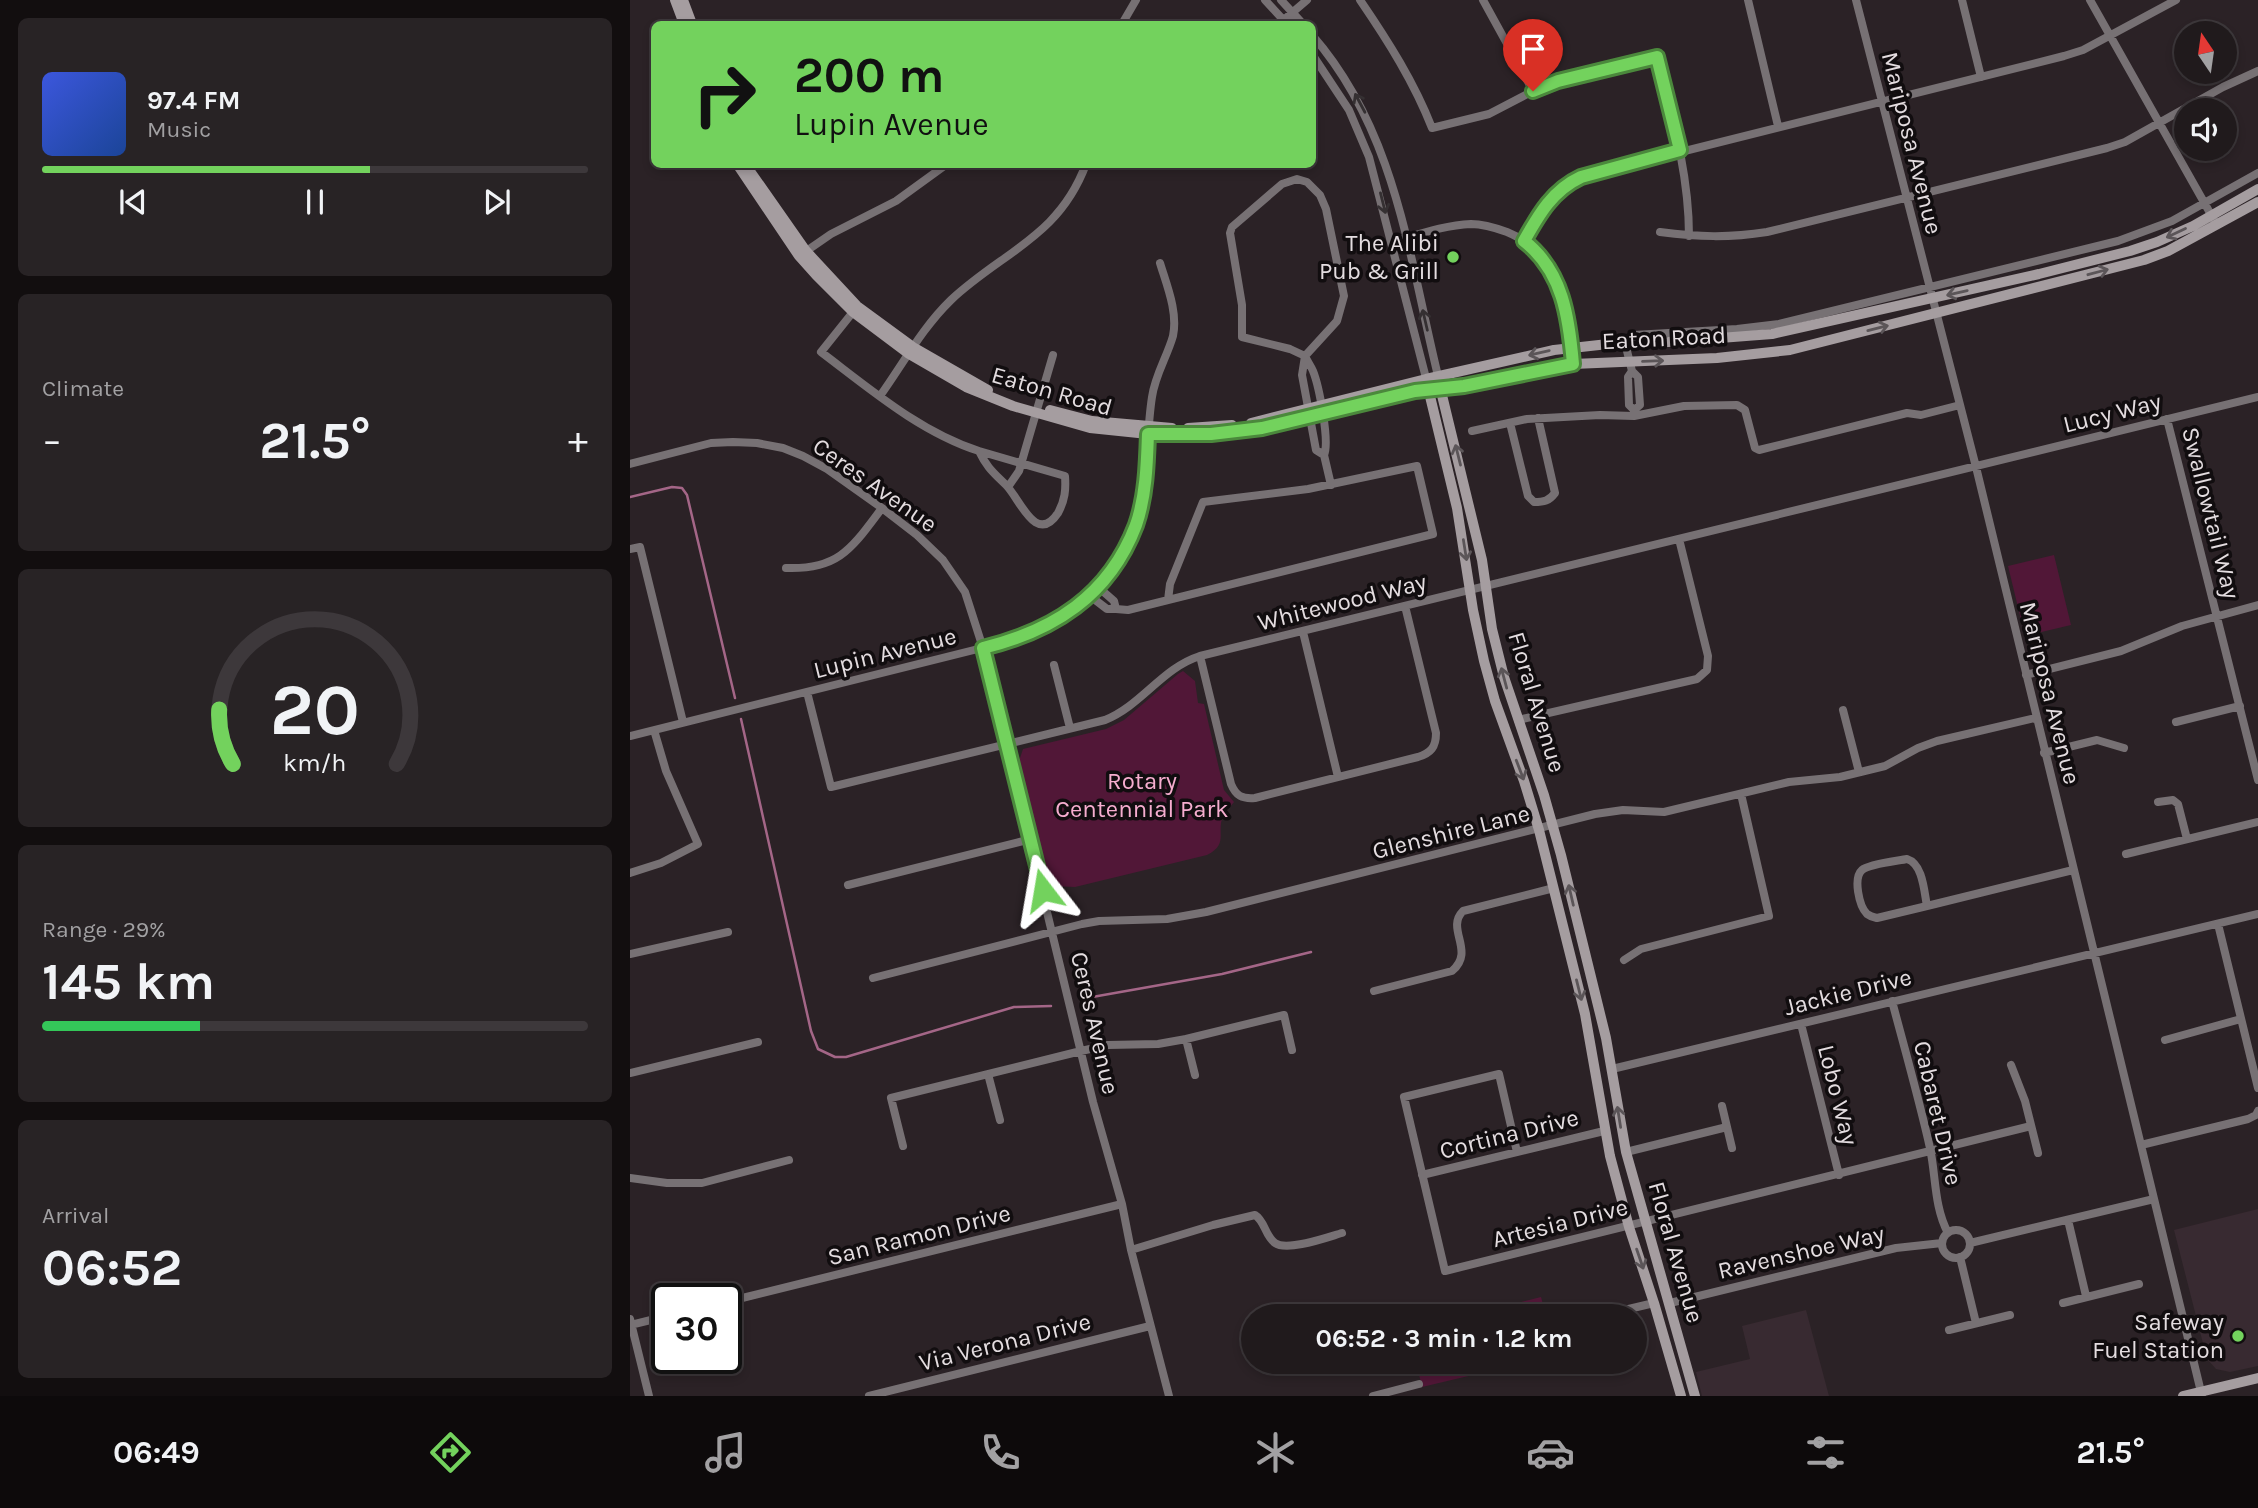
<!DOCTYPE html>
<meta charset="utf-8">
<style>
:root{--surface:#201a1c;--page:#282325;--text:#f1f3f6;--muted:#a2a1a3;--line:#3d383b;--accent:#73d25d}
body{margin:0;font-family:Karla,sans-serif;background:var(--page);color:var(--text);height:100vh;display:flex;flex-direction:column;font-size:26px;white-space:nowrap}
*{box-sizing:border-box;margin:0}
p{font-size:23px;color:var(--muted)}
.icon{flex:none;width:38px;height:38px;fill:none;stroke:currentColor;stroke-width:2;stroke-linecap:round;stroke-linejoin:round}
.map{position:relative;flex:1;overflow:hidden}
.drawer{display:flex;flex-direction:column;gap:18px;padding:18px;background:#120e0f;width:630px}
.drawer>*{flex:none}
.guide{position:absolute;left:21px;top:21px;width:665px;height:147px;border-radius:10px;box-shadow:0 4px 10px #0003,0 0 0 2px var(--line);background:#73d25d;color:#111;overflow:hidden}
.needle{width:46px;rotate:347deg}
.tools{position:absolute;left:1544px;top:21px;display:grid;gap:14px}
.tools a{display:grid;place-items:center;width:63px;height:63px;border-radius:50%;background:var(--surface);box-shadow:0 4px 10px #0003,0 0 0 2px var(--line);font-size:35px}
.speed{position:absolute;left:21px;top:1283px;display:flex;gap:14px;font-size:35px;font-weight:700;text-align:center}
.speed>*{display:grid;place-content:center;width:91px;height:91px;border-radius:50%;background:var(--surface);box-shadow:0 4px 10px #0003,0 0 0 2px var(--line);line-height:1}
.speed .limit{border:4px solid #111;border-radius:10px;background:#fff;color:#111}
.pin{position:absolute;display:grid;place-items:center;width:60px;height:60px;color:#fff;margin:-72px -30px;border-radius:50% 50% 50% 0;rotate:-45deg;box-shadow:0 0 7px #0007}
.pin .icon{rotate:45deg}
.me{position:absolute;width:77px;margin:-38px;rotate:346deg;stroke-linejoin:round;filter:drop-shadow(0 0 5px #0008)}
.turn{display:flex;align-items:center;gap:24px;height:147px;padding:0 28px;font-size:32px}
.turn .icon{width:91px;height:91px;stroke-width:2.5}
.turn b{display:block;font-size:49px;line-height:60px}
.big{font-size:52px;font-weight:700;line-height:1.1}
.drawer .widget{flex:1;display:flex;flex-direction:column;justify-content:center;gap:10px;min-width:0;padding:0 24px;border-radius:10px;background:var(--page)}
.drawer .dial{align-items:center;gap:0}
.dial svg{height:182px;overflow:visible;fill:none;stroke:var(--line);stroke-width:7;stroke-linecap:round;text-anchor:middle}
.dial text{fill:var(--text);stroke:none}
.song{display:flex;align-items:center;gap:21px}
.cover{width:84px;height:84px;border-radius:10px;background:linear-gradient(135deg,hsl(230 70% 55%),hsl(220 70% 35%))}
.played{height:7px;border-radius:4px;background:linear-gradient(90deg,var(--accent) 60%,var(--line) 60%)}
.keys{display:flex;justify-content:space-around;direction:ltr}
.heat{display:flex;justify-content:space-between;align-items:center;font-size:38px;direction:ltr}
.charge{height:10px;border-radius:5px;background:linear-gradient(90deg,#34c759 29%,var(--line) 0)}
.trip{position:absolute;left:611px;top:1304px;width:406px;height:70px;border-radius:35px;background:var(--surface);box-shadow:0 4px 10px #0003,0 0 0 2px var(--line);font-weight:700;line-height:70px;text-align:center}
.menu{display:flex;height:112px;justify-content:space-around;align-items:center;background:#0d0a0b;color:var(--muted)}
.menu .icon{width:49px;height:49px}
.menu .selected{color:var(--accent)}
.menu b{font-size:32px;color:var(--text)}
main{display:flex;flex:1;min-height:0}
.map>svg:first-child{display:block}
.built{fill:#382a31}
.green{fill:#511737}
.lines{fill:none;stroke-linecap:round;stroke-linejoin:round}
.stream{stroke:#a46687;stroke-width:2.5}
.street{stroke:#777174;stroke-width:8}
.secondary{stroke:#a59da0;stroke-width:10}
.oneway{stroke:#353032}
.oneway2{stroke:#5b5558}
.route-casing{stroke:#4b883c;stroke-width:18}
.route{stroke:#73d25d;stroke-width:12}
.poi-dot{fill:#73d25d;stroke:#110d0f;stroke-width:2.5}
.labels{text-anchor:middle;dominant-baseline:central;stroke-width:7;stroke-linejoin:round;paint-order:stroke}
.street-label{font-size:24px;fill:#e4dde0;stroke:#110d0f}
.poi-label{font-size:24px;fill:#e4dde0;stroke:#110d0f;text-anchor:end}
.park-label{font-size:24px;fill:#f6adcf;stroke:#110d0f}
</style>
<main>
<section class="drawer">
<div class="widget">
<div class="song"><i class="cover"></i><div><b>97.4 FM</b><p>Music</p></div></div>
<div class="played"></div>
<div class="keys"><svg class="icon" aria-label="previous" viewBox="0 0 24 24"><path d="M18 5L8 12l10 7zM5 5v14"/></svg><svg class="icon" aria-label="pause" viewBox="0 0 24 24"><path d="M8 5v14M16 5v14"/></svg><svg class="icon" aria-label="next" viewBox="0 0 24 24"><path d="M6 5l10 7-10 7zM19 5v14"/></svg></div>
</div>
<div class="widget"><p>Climate</p>
<div class="heat"><a>−</a><b class="big">21.5°</b><a>+</a></div>
</div>
<div class="widget dial"><svg viewBox="0 0 100 80">
<path d="M14 69A42 42 0 1 1 86 69"/>
<path d="M14 69A42 42 0 0 1 8 45" stroke="#73d25d"/>
<text x="50" y="56" font-size="32" font-weight="700">20</text>
<text x="50" y="72" font-size="11">km/h</text>
</svg></div>
<div class="widget"><p>Range · 29%</p><b class="big">145 km</b><div class="charge"></div></div>
<div class="widget"><p>Arrival</p><b class="big">06:52</b></div>
</section>
<div class="map">
<svg width="1628" height="1396" viewBox="0 0 1628 1396">
<rect width="100%" height="100%" fill="#2b2226"/>
<path class="built" d="M 1628,1209 L 1628,1366 L 1600,1372 L 1586,1369 L 1577,1359 L 1544,1230 Z
M 1176,1310 L 1199,1396 L 1072,1396 L 1066,1372 L 1120,1359 L 1112,1326 Z"/>
<path class="green" d="M 1424,555 L 1441,625 L 1395,636 L 1378,566 Z
M 553,671 L 565,681 L 568,703 L 574,704 L 594,790 L 604,802 C 601,806 595,811 593,816 C 586,833 599,844 577,855 L 445,887 L 420,886 L 389,761 L 393,749 L 476,729 L 494,720 L 548,674 Z
M 911,1297 L 916,1316 L 836,1316 Z
M 786,1362 L 885,1362 L 868,1369 L 792,1387 Z"/>
<g class="lines">
<path class="stream" d="M 0,497 L 42,487 L 52,488 L 57,495 L 105,698
M 111,719 L 181,1031 L 188,1049 L 205,1057 L 216,1057 L 384,1007 L 421,1006
M 451,999 L 592,974 L 681,952"/>
<path class="street" d="M 635,0 L 657,24
M 651,0 L 673,24
M 730,0 C 758,41 784,82 802,128 L 859,114 L 903,91 L 928,81 L 1027,57 C 1042,116 1059,174 1059,236
M 853,0 L 903,91
M 1118,0 L 1148,126
M 1226,0 L 1346,467 L 1572,1396
M 1332,0 L 1351,77
M 1460,0 L 1584,220
M 492,24 L 506,0
M 649,24 L 677,0
M 682,35 C 767,132 779,259 809,380
M 682,54 L 719,110 L 739,157 L 797,382
M 667,179 L 677,182 L 690,195 L 696,209 L 714,296 L 707,321 L 675,356 L 660,349 L 612,337 L 612,305 L 600,233 L 602,227 L 652,184 Z
M 1030,232 C 1068,237 1099,238 1137,232 L 1477,148 L 1495,142 L 1593,87 L 1628,71
M 894,241 C 909,214 923,190 951,177 L 1434,56 L 1453,50 L 1546,0
M 762,242 C 787,235 814,225 841,224 C 853,224 866,228 877,232 C 931,254 938,313 943,364
M 172,254 L 201,234 L 266,201 L 317,164
M 223,312 L 191,352 C 240,389 290,432 349,451
M 675,356 C 677,361 681,366 683,371 C 689,386 700,442 694,455 L 686,450 L 672,375 Z
M 1002,371 L 998,377 L 999,405 L 1004,410 L 1004,416 L 1054,406 L 1107,405 L 1115,410 L 1125,448 L 1129,450 L 1277,413 L 1291,415 L 1330,405
M 250,396 C 273,364 292,328 321,300 C 372,252 429,237 456,164
M 1004,410 L 1010,405 L 1008,377 L 1002,371 L 995,343 L 1004,335 L 1107,329 L 1149,324 L 1488,241 L 1542,221 L 1628,173
M 1537,419 L 1628,780
M 880,423 L 898,496 L 904,502 C 914,502 919,501 925,493 L 908,418
M 842,431 L 897,419 L 970,415 L 1004,416
M 349,451 L 435,476 C 436,490 435,500 428,513 C 406,546 390,499 376,485 C 364,473 357,468 349,451 Z
M 694,455 L 701,485
M 0,464 L 81,443 L 103,442 L 127,443 L 153,448 L 173,456 L 197,469 L 252,508 L 287,535 L 313,560 L 335,592 L 353,648 L 463,1102 L 492,1204 L 501,1250 L 539,1396
M 378,487 L 389,471 L 423,355
M 0,549 L 10,547 L 53,722
M 156,568 C 209,570 222,548 252,508
M 460,596 L 477,609 L 486,609 L 484,601 L 468,587
M 486,609 L 498,610 L 803,534 L 787,466 L 678,489 L 573,502 L 540,584 L 538,600
M 673,632 L 708,777
M 570,656 L 601,784 C 606,796 612,799 625,798 L 788,757 C 801,753 806,747 806,733 L 775,606
M 424,665 L 440,728
M 1396,675 L 1491,651 L 1552,626 L 1628,605
M 177,692 L 201,787 L 475,720 C 512,705 532,668 570,656 L 1628,397
M 1213,710 L 1229,772
M 888,720 L 1067,679 L 1077,670 L 1078,656 L 1049,539
M 1546,722 L 1610,706
M 0,736 L 392,638 C 454,610 502,563 513,493 C 518,461 517,429 522,397 C 525,375 537,357 543,336 C 548,312 537,286 530,263
M 1414,753 L 1467,740 L 1494,748
M 1528,802 L 1543,800 L 1548,804 L 1557,839
M 1496,854 L 1628,822
M 0,873 L 31,863 L 68,844 L 36,771 L 24,730
M 218,885 L 401,839
M 1297,906 L 1247,918 C 1242,917 1241,917 1237,914 C 1229,906 1223,878 1232,870 C 1239,864 1267,861 1277,859 C 1293,864 1294,891 1297,906 L 1443,870
M 1588,924 L 1628,1088
M 0,954 L 98,932
M 994,960 L 1011,949 L 1139,916 L 1111,794
M 243,978 L 452,924 L 469,921 L 537,919 L 576,912 L 965,814 L 993,810 L 1034,812 L 1159,782 L 1210,777 L 1255,766 L 1288,748 L 1307,741 L 1405,718
M 744,991 L 822,971 C 846,951 815,929 833,911 L 924,888
M 1262,1001 C 1275,1050 1289,1099 1300,1148 C 1306,1176 1304,1207 1318,1233
M 1171,1024 L 1209,1175
M 556,1039 L 565,1075
M 1535,1040 L 1611,1019
M 1381,1065 L 1395,1101 L 1408,1153
M 982,1069 L 1628,914
M 0,1073 L 128,1042
M 358,1074 L 370,1120
M 1092,1106 L 1102,1148
M 1511,1145 L 1618,1119 L 1626,1115 L 1628,1111
M 273,1146 L 261,1098 L 451,1051 L 478,1045 L 528,1044 L 556,1039 L 654,1015 L 662,1050
M 887,1152 L 869,1074 L 774,1097 L 815,1271 L 1401,1126
M 996,1152 L 1097,1127
M 792,1175 L 974,1131
M 0,1178 L 37,1183 L 72,1183 L 159,1160
M 1438,1220 L 1456,1296
M1312 1244a14 14 0 1 1 28 0a14 14 0 1 1-28 0Z
M 1340,1243 L 1524,1199
M 501,1250 L 583,1225 L 625,1215 C 635,1221 635,1236 645,1243 C 657,1252 698,1237 712,1233
M 1330,1257 L 1346,1323
M 96,1302 L 492,1204
M 1040,1303 L 1266,1248 L 1312,1243
M 1433,1303 L 1509,1284
M 969,1316 L 1024,1303
M 0,1319 L 19,1396
M 0,1325 L 37,1316
M 1319,1330 L 1380,1315
M 239,1396 L 520,1326
M 743,1396 L 789,1384"/>
<path class="secondary" d="M 45,0 L 54,24
M 53,0 L 62,24
M 107,164 L 169,256 L 186,275 L 223,312 L 279,354 L 336,387 L 383,406 L 460,428 L 518,434 L 581,434 L 632,428 L 785,391 L 834,386 L 943,364 L 1087,358 L 1160,350 L 1514,260 L 1538,251 L 1628,202
M 115,164 L 176,251 L 227,306 L 283,347 L 358,390
M 810,387 L 852,560 L 862,629 L 874,677 L 914,795 L 931,855 L 976,1038 L 996,1152 L 1065,1396
M 798,388 L 827,508 L 843,610 L 854,661 L 865,701 L 894,781 L 909,830 L 955,1014 L 980,1156 L 999,1227 L 1024,1303 L 1051,1396
M 420,410 L 462,421 L 542,428
M 621,423 L 796,379 L 924,350 L 978,344 L 1038,342 L 1142,334 L 1409,274 L 1500,251 L 1527,242 L 1563,226 L 1628,189
M 558,428 L 602,425
M 1553,1396 L 1628,1378"/>
</g>
<defs><path id="oneway-shaft" d="M-6 0H5M1.5-3L5.5 0L1.5 3" fill="none" stroke-width="1.6" stroke-linecap="round" stroke-linejoin="round" transform="scale(1.75)"/></defs>
<g class="oneway">
<use href="#oneway-shaft" transform="translate(730 103) rotate(-118)"/>
<use href="#oneway-shaft" transform="translate(753 203) rotate(76)"/>
<use href="#oneway-shaft" transform="translate(795 320) rotate(-103)"/>
</g>
<g class="oneway2">
<use href="#oneway-shaft" transform="translate(1546 233) rotate(155)"/>
<use href="#oneway-shaft" transform="translate(1468 272) rotate(-15)"/>
<use href="#oneway-shaft" transform="translate(1327 293) rotate(167)"/>
<use href="#oneway-shaft" transform="translate(1248 328) rotate(-14)"/>
<use href="#oneway-shaft" transform="translate(909 353) rotate(167)"/>
<use href="#oneway-shaft" transform="translate(1023 361) rotate(-2)"/>
<use href="#oneway-shaft" transform="translate(828 455) rotate(-104)"/>
<use href="#oneway-shaft" transform="translate(835 550) rotate(81)"/>
<use href="#oneway-shaft" transform="translate(874 678) rotate(-105)"/>
<use href="#oneway-shaft" transform="translate(890 770) rotate(69)"/>
<use href="#oneway-shaft" transform="translate(941 895) rotate(-103)"/>
<use href="#oneway-shaft" transform="translate(949 990) rotate(76)"/>
<use href="#oneway-shaft" transform="translate(989 1117) rotate(-99)"/>
<use href="#oneway-shaft" transform="translate(1010 1259) rotate(71)"/>
</g>
<g class="lines">
<g class="route-casing">
<path id="route" d="M 413,890 L 353,648 C 423,631 479,596 506,525 C 516,496 517,464 518,434 L 581,434 L 632,428 L 785,391 L 834,386 L 943,364 C 939,318 933,271 894,241 C 909,214 923,190 951,177 L 1050,150 L 1027,57 L 928,81 L 903,91"/>
</g>
<use href="#route" class="route"/>
</g>
<g class="poi-dot">
<circle cx="823" cy="257" r="7"/>
<circle cx="1608" cy="1336" r="7"/>
</g>
<g class="labels">
<g class="street-label">
<text transform="translate(1282 143) rotate(76)">Mariposa Avenue</text>
<text transform="translate(1034 338) rotate(-3)">Eaton Road</text>
<text transform="translate(422 391) rotate(16)">Eaton Road</text>
<text transform="translate(1482 413) rotate(-14)">Lucy Way</text>
<text transform="translate(245 485) rotate(35)">Ceres Avenue</text>
<text transform="translate(1581 513) rotate(76)">Swallowtail Way</text>
<text transform="translate(712 602) rotate(-14)">Whitewood Way</text>
<text transform="translate(255 653) rotate(-14)">Lupin Avenue</text>
<text transform="translate(1420 693) rotate(76)">Mariposa Avenue</text>
<text transform="translate(907 702) rotate(73)">Floral Avenue</text>
<text transform="translate(821 832) rotate(-14)">Glenshire Lane</text>
<text transform="translate(1218 992) rotate(-14)">Jackie Drive</text>
<text transform="translate(465 1023) rotate(77)">Ceres Avenue</text>
<text transform="translate(1208 1095) rotate(76)">Lobo Way</text>
<text transform="translate(1308 1113) rotate(77)">Cabaret Drive</text>
<text transform="translate(879 1134) rotate(-14)">Cortina Drive</text>
<text transform="translate(930 1223) rotate(-14)">Artesia Drive</text>
<text transform="translate(289 1235) rotate(-14)">San Ramon Drive</text>
<text transform="translate(1046 1252) rotate(74)">Floral Avenue</text>
<text transform="translate(1171 1252) rotate(-13)">Ravenshoe Way</text>
<text transform="translate(375 1342) rotate(-14)">Via Verona Drive</text>
</g>
<g class="poi-label">
<text x="809" y="243">The Alibi<tspan x="809" dy="28">Pub &amp; Grill</tspan></text>
<text x="1594" y="1322">Safeway<tspan x="1594" dy="28">Fuel Station</tspan></text>
</g>
<g class="park-label">
<text x="512" y="781">Rotary<tspan x="512" dy="28">Centennial Park</tspan></text>
</g>
</g>
</svg>
<div class="tools">
<a><svg class="needle" viewBox="-14 -14 28 28"><path d="M0-13l5 13h-10z" fill="#e53935"/><path d="M0 13l5-13h-10z" fill="#a2a1a3"/></svg></a>
<a><svg class="icon" aria-label="sound" viewBox="0 0 24 24"><path d="M4 9h4l5-4v14l-5-4H4zM17 9q2 3 0 6"/></svg></a>
</div>
<div class="speed"><div class="limit">30</div></div>
<div class="pin" style="left:903px;top:91px;background:#d93025"><svg class="icon" aria-label="arrive" viewBox="0 0 24 24"><path d="M6 21V4h12l-3 4 3 4H6"/></svg></div>
<svg class="me" style="left:413px;top:890px" viewBox="-20 -20 40 40"><path d="M0-17L14 15 0 8-14 15z" fill="#73d25d" stroke="#fff" stroke-width="4"/></svg>
<div class="trip">06:52 · 3 min · 1.2 km</div>
<div class="guide">
<div class="turn"><svg class="icon" aria-label="right" viewBox="0 0 24 24"><path d="M7 20v-9h11M14 6l5 5-5 5"/></svg><div><b>200 m</b>Lupin Avenue</div></div>
</div>
</div>
</main>
<nav class="menu">
<b>06:49</b>
<svg class="icon selected" aria-label="directions" viewBox="0 0 24 24"><path d="M12 3l9 9-9 9-9-9zM9 14v-3h6M13 9l2 2-2 2"/></svg>
<svg class="icon" aria-label="music" viewBox="0 0 24 24"><path d="M9 18V5l10-2v13"/><circle cx="6" cy="18" r="3"/><circle cx="16" cy="16" r="3"/></svg>
<svg class="icon" aria-label="phone" viewBox="0 0 24 24"><path d="M5 4h4l2 5-3 2q2 4 5 5l2-3 5 2v4C11 20 4 13 5 4z"/></svg>
<svg class="icon" aria-label="climate" viewBox="0 0 24 24"><path d="M12 3v18M4 7l16 10M4 17L20 7"/></svg>
<svg class="icon" aria-label="car" viewBox="0 0 24 24"><path d="M5 17H2v-5l4-1 3-4h7l3 4 3 1v5h-3M9 17h6M6 11h13"/><circle cx="7" cy="17" r="2"/><circle cx="17" cy="17" r="2"/></svg>
<svg class="icon" aria-label="filters" viewBox="0 0 24 24"><path d="M4 7h16M4 17h16"/><circle cx="9" cy="7" r="2"/><circle cx="15" cy="17" r="2"/></svg>
<b>21.5°</b>
</nav>
